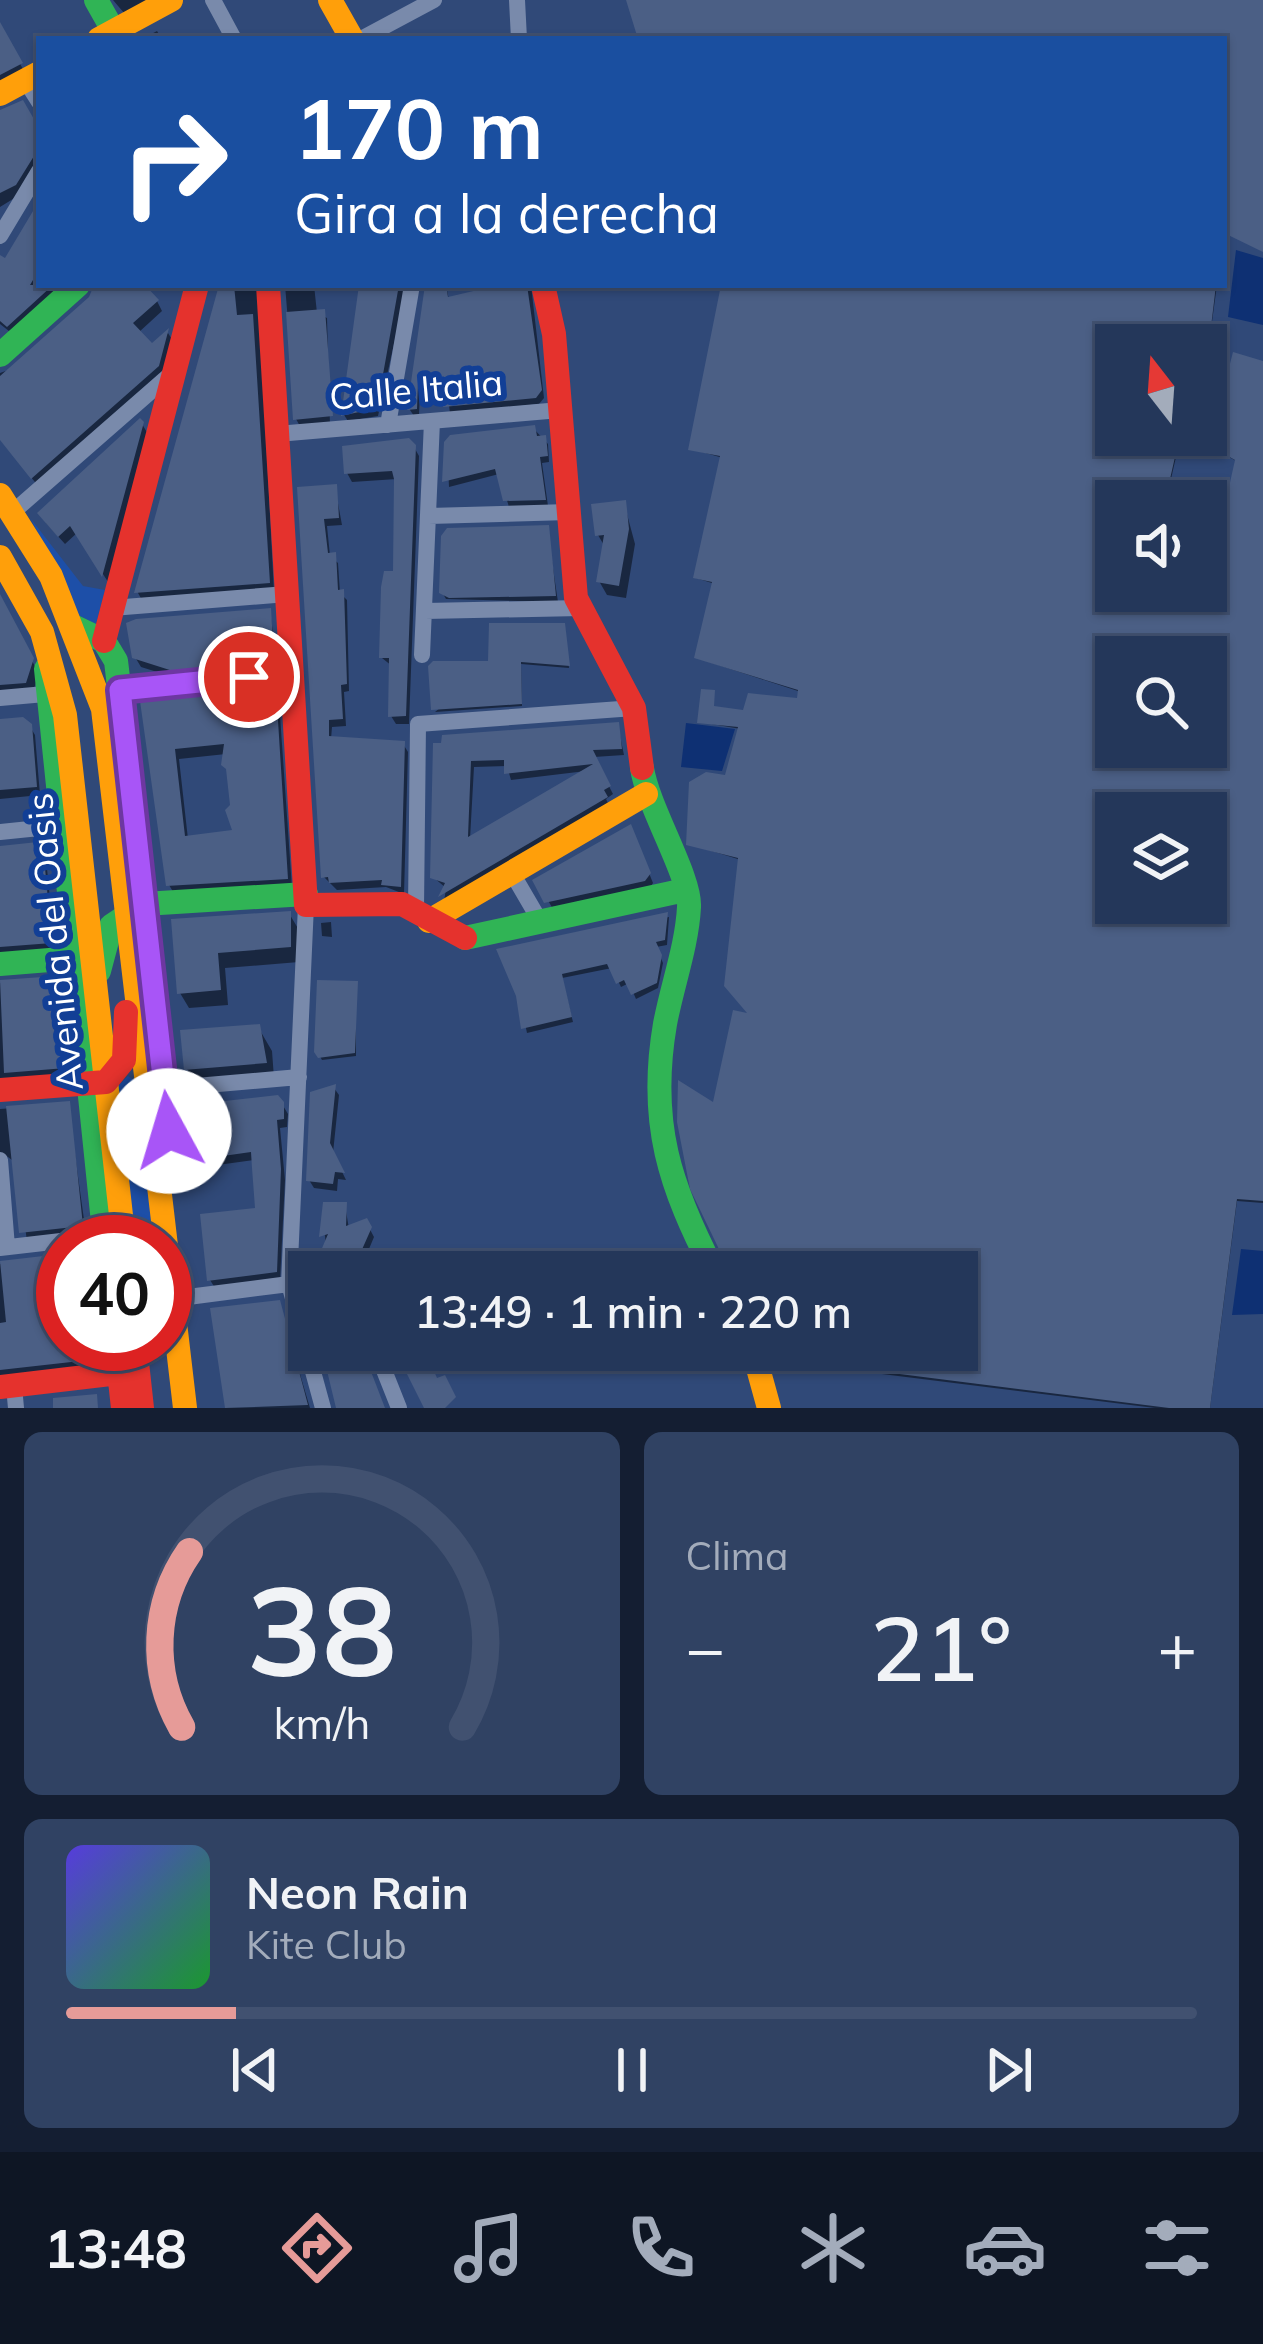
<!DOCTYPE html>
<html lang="es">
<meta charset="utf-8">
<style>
:root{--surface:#24375a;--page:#304263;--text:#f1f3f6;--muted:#a3acbb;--line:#415170;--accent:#e69b98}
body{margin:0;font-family:Mulish,sans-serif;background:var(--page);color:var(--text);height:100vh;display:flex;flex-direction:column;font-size:45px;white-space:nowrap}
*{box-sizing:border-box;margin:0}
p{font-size:39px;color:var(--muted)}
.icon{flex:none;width:66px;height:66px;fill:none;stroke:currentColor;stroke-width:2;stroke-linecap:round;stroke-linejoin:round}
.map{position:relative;height:1408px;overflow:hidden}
.details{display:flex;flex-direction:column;gap:24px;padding:24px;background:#141e32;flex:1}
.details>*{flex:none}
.top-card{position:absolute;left:36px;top:36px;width:1191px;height:252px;border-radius:0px;box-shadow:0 3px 9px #0004,0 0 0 3px var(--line);background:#1a4fa0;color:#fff;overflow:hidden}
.needle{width:78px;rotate:343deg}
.fabs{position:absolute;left:1095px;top:324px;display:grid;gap:24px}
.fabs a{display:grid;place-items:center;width:132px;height:132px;border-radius:0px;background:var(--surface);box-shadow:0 3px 9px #0004,0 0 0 3px var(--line);font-size:60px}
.speed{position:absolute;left:36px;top:1215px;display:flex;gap:24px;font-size:60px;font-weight:700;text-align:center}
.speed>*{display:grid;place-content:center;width:156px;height:156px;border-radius:50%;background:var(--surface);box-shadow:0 3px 9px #0004,0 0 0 3px var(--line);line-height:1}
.speed .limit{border:18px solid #d22;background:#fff;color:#111}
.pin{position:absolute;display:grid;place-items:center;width:102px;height:102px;color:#fff;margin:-51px;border:6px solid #fff;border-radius:50%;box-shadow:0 3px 12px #0007}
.me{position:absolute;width:132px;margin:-66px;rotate:354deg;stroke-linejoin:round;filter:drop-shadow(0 0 9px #0008)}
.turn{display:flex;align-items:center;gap:42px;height:252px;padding:0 60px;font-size:54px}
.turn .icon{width:156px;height:156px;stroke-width:2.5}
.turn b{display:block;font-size:84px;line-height:102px}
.big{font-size:90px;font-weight:600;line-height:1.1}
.details .widget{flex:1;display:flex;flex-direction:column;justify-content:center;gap:18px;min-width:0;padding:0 42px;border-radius:18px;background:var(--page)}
.details .dial{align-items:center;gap:0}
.dial svg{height:312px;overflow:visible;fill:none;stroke:var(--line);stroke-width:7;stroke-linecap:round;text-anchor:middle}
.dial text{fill:var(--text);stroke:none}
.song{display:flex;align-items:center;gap:36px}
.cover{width:144px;height:144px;border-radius:18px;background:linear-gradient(135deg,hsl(250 70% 55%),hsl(130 70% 35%))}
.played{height:12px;border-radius:6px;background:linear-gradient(90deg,var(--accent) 15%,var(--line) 15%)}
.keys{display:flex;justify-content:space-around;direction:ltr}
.heat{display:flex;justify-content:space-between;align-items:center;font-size:66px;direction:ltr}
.details .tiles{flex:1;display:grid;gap:24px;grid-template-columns:1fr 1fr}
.widget:last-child{grid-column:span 2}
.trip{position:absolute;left:288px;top:1251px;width:690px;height:120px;border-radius:0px;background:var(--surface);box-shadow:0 3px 9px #0004,0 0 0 3px var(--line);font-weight:600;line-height:120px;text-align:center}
.dock{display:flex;height:192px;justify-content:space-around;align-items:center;background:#0e1624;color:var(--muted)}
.dock .icon{width:84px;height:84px}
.dock .on{color:var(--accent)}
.dock b{font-size:54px;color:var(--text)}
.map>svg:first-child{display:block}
.green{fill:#1d4fa8}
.water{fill:#0e3073}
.shadow{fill:#0007;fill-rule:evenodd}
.building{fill:#4b5f85;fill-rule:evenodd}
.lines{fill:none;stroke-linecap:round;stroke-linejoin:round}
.street{stroke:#798aab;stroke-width:16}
.fast{stroke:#30b455;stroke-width:24}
.slow{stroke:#ff9f0a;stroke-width:24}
.jam{stroke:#e5322d;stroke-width:24}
.route-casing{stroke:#6d37a1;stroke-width:30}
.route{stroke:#a855f7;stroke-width:21}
.labels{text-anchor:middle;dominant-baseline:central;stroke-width:12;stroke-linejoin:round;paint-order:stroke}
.street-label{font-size:36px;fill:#fff;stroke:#123f96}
</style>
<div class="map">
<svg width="1263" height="1408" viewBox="0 0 1263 1408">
<rect width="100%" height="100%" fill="#304978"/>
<path class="green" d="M 31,519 L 83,586 L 105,590 L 96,624 L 76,614 Z
M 128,1076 L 137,1082 L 154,1242 L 134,1242 L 118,1086 Z"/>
<path class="water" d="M 1236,250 L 1263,258 L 1263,325 L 1228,317 Z
M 686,723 L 735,729 L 722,771 L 681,767 Z
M 1241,1249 L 1263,1251 L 1263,1314 L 1232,1315 Z"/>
<path class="shadow" d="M 113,0 L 166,0 L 130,20 Z
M 0,28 L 28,78 L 0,93 Z
M 157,31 L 162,39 L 142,39 Z
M 0,110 L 39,134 L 39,166 L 21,194 L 0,207 Z
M 39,207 L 39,285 L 70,285 L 14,335 L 0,324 L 0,272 Z
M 97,285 L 141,285 L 157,301 L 162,311 L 138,333 L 152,348 L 168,333 L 173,341 L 163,377 L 39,487 L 0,439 L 0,373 L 14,368 L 92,298 Z
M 222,285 L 258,285 L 274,592 L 143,602 L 138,593 Z
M 285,285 L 314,285 L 317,313 L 327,318 L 330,425 L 301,428 L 296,419 Z
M 364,285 L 407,285 L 378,416 L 348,421 L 344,415 Z
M 427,285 L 446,285 L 449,300 L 500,285 L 531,285 L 544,398 L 539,404 L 450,413 L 447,390 L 420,390 L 419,415 L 414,416 L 410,410 Z
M 723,285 L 1217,285 L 1211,329 L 1194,327 L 1202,345 L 1116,345 L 1116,435 L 1181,435 L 1166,501 L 1116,501 L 1116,591 L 1206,591 L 1238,462 L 1190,435 L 1206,435 L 1206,394 L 1225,399 L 1263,364 L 1263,1203 L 1237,1201 L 1210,1408 L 1155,1408 L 794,1363 L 774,1350 L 957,1350 L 957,1272 L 735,1272 L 715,1107 L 753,1018 L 741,860 L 689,844 L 727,779 L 741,729 L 700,722 L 713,693 L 714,710 L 745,713 L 799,702 L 801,692 L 697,658 L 715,584 L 696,578 L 723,458 L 692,449 ZM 1116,657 L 1206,657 L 1206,747 L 1116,747 ZM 1116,813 L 1206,813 L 1206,903 L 1116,903 Z
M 142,424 L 148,434 L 108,582 L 77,533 L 65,544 L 46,523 Z
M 533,428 L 548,444 L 549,462 L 542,463 L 548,506 L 509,507 L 499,474 L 449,487 L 447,443 Z
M 414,447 L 419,456 L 409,724 L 396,724 L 391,716 L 392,666 L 382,658 L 396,574 L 397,479 L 352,482 L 347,473 Z
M 335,487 L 342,525 L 327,526 L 330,556 L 338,563 L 340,593 L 347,600 L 349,691 L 344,692 L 346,726 L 332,727 L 331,739 L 403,744 L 408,752 L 404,894 L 386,887 L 337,890 L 324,877 L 300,490 Z
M 624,503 L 635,544 L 626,598 L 607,595 L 599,581 L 605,547 L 598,535 Z
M 547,528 L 558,602 L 446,599 L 442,592 Z
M 0,606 L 39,673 L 32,695 L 0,699 Z
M 270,611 L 278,669 L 183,680 L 141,667 L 135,657 Z
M 565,629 L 569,668 L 521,664 L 522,706 L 435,712 L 491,665 Z
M 273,691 L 279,701 L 292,888 L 175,895 L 169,885 L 144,703 ZM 226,754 L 236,833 L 188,839 L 179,759 Z
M 0,722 L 29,725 L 35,735 L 40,795 L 0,799 Z
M 618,726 L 624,755 L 594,757 L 613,794 L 606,799 L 609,805 L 444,902 L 446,888 L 433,877 L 436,746 ZM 507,766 L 511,780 L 586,771 L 470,839 L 474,767 Z
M 634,836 L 653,883 L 649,889 L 554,911 L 537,881 Z
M 40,848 L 46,858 L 55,951 L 0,954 L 0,849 Z
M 290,915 L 299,930 L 299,962 L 225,968 L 228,1005 L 189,1008 L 180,993 L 174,922 Z
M 669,917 L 667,945 L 656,947 L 663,963 L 658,988 L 636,999 L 629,983 L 621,987 L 612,968 L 562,978 L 573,1022 L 527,1033 L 519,995 L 500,951 Z
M 331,922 L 332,937 L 322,936 L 321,923 Z
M 55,979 L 69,1077 L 0,1084 L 0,983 Z
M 356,984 L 356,1056 L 322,1060 L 317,1051 Z
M 258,1027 L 272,1051 L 274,1078 L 196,1085 L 187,1069 Z
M 334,1088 L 339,1095 L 333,1153 L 346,1180 L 338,1179 L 337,1191 L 314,1188 L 309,1180 Z
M 68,1104 L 86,1234 L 27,1241 L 16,1163 L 4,1154 L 0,1159 L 0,1109 Z
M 282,1104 L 288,1114 L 287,1127 L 280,1128 L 285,1180 L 280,1281 L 215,1288 L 210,1280 L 258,1211 L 254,1160 L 203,1167 L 198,1159 Z
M 345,1205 L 349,1229 L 366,1222 L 374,1237 L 361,1268 L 369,1272 L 315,1272 L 326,1244 L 322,1213 Z
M 63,1257 L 63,1344 L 98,1344 L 101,1367 L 0,1380 L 0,1264 Z
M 279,1303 L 310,1408 L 227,1408 L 214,1310 Z"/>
<path class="building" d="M 626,0 L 1263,0 L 1263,252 L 1224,233 L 1224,39 L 638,39 Z
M 0,22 L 23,63 L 0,75 Z
M 23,100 L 39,128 L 39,148 L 16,185 L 0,193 L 0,110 Z
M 39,201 L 39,270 L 30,285 L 53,285 L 7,327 L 0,321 L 0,255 L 5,258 Z
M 94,285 L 145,285 L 159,300 L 133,323 L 152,343 L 169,328 L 159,366 L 31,479 L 0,440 L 0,376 L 89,297 Z
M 219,285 L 234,285 L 237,315 L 253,314 L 270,583 L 134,593 Z
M 359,285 L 399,285 L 377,408 L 341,416 Z
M 425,285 L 446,285 L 448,297 L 499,285 L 527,285 L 542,390 L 536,398 L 443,407 L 444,384 L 418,384 L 417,409 L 407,410 Z
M 721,285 L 1216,285 L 1211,327 L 1196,325 L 1205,345 L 1116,345 L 1116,435 L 1180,435 L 1165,501 L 1116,501 L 1116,591 L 1206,591 L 1235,460 L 1206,444 L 1206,391 L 1222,395 L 1233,352 L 1263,361 L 1263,1201 L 1237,1199 L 1210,1408 L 1169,1408 L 781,1359 L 781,1350 L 957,1350 L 957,1272 L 730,1272 L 690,1189 L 677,1122 L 678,1080 L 713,1102 L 733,1010 L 747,1013 L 724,986 L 738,858 L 686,845 L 689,782 L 706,772 L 725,775 L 738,727 L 697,723 L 701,689 L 715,690 L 714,706 L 743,710 L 748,693 L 797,698 L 798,690 L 694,658 L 712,582 L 693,578 L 720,456 L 688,450 ZM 1116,657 L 1206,657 L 1206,747 L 1116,747 ZM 1116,813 L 1206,813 L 1206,903 L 1116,903 Z
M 325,309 L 333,416 L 293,420 L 286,312 Z
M 140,418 L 144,422 L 102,577 L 70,526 L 58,537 L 37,513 Z
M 535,425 L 537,436 L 546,435 L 548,456 L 540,457 L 546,500 L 503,501 L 495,469 L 442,482 L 444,442 L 450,435 Z
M 409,438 L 416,445 L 406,716 L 388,717 L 389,658 L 379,658 L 381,587 L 384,571 L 393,571 L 394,479 L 392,471 L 344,474 L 342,446 Z
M 337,484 L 339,518 L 324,519 L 328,553 L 336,552 L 338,590 L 344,589 L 347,684 L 341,685 L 343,719 L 329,720 L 329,736 L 405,741 L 401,887 L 381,885 L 382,880 L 329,883 L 328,877 L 321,878 L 297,487 Z
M 626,500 L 629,529 L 619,586 L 596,582 L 604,535 L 595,536 L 591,504 Z
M 549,525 L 556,596 L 449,598 L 439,593 L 441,536 L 447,528 Z
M 0,594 L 34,658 L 26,683 L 0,685 Z
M 271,608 L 274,660 L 176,672 L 132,658 L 126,623 L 136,619 Z
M 489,623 L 565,623 L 570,666 L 521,662 L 522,704 L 431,710 L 428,666 L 433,661 L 488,661 Z
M 276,689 L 288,879 L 166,886 L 140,701 ZM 224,744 L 221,765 L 226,769 L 230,805 L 225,810 L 232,830 L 185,836 L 175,749 Z
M 23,717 L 32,724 L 37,787 L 0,790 L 0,719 Z
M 619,722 L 622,749 L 593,750 L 611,786 L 604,790 L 608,797 L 438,897 L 445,883 L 430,878 L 433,743 L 441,743 L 442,735 ZM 504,760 L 504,774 L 593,764 L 468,837 L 471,761 Z
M 631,824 L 651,873 L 645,881 L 544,903 L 532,880 Z
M 38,842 L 43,846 L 52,943 L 0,947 L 0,846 Z
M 291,911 L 291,947 L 218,953 L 221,990 L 177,994 L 171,919 Z
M 668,912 L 665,940 L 656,942 L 662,955 L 657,983 L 631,995 L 624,980 L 616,984 L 607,964 L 562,974 L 572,1017 L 521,1029 L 516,996 L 496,949 Z
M 57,976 L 66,1068 L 4,1073 L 0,980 Z
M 317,980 L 358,981 L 355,1053 L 318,1058 L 314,1052 Z
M 260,1024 L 267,1063 L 184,1070 L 180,1030 Z
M 336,1084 L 330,1143 L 345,1173 L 335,1172 L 333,1184 L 306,1181 L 310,1092 Z
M 278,1095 L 284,1102 L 284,1119 L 277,1120 L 281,1169 L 277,1272 L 207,1281 L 200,1214 L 255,1208 L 252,1168 L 251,1152 L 195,1160 L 189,1105 Z
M 70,1101 L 83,1226 L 19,1233 L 6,1106 Z
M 323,1202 L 347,1202 L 346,1226 L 367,1218 L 372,1227 L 352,1272 L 312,1272 L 328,1234 L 319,1237 Z
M 52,1255 L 62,1344 L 97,1344 L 98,1359 L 0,1370 L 0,1323 L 6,1322 L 0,1261 Z
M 280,1300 L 308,1405 L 225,1408 L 210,1308 Z
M 322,1350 L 354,1350 L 359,1372 L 370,1369 L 385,1408 L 336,1408 Z
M 395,1350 L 425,1350 L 437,1378 L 445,1375 L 456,1397 L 445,1408 L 424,1408 Z
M 97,1394 L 98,1408 L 53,1408 L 53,1398 Z"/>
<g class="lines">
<path class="street" d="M 213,0 L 234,39
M 517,0 L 519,39
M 361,39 L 434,0
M 25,80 L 39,102
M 0,236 L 39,171
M 388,425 L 412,285
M 277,434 L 560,410
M 13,512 L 173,372
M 429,516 L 569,512
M 112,608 L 287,594
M 425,611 L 581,608
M 422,655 L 432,421
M 120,690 L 293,673
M 0,698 L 45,694
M 0,832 L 59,826
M 512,873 L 540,921
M 306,905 L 289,1284 L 323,1408
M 416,909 L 418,724 L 634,708
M 150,1090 L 299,1077
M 0,1160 L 7,1247
M 0,1248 L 104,1236
M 188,1297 L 289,1284 L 309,1294
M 376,1350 L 399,1408
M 14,1386 L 16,1408"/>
<path class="fast" d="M 96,0 L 118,39
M 0,355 L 78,285
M 75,627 L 104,641 L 116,661 L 137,839
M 46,669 L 105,1242
M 642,768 C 648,808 691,877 689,907 C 687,946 672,986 665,1024 C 648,1123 670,1187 714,1272
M 465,938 L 685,890
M 0,964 L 74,958
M 99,971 L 111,926 L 144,904 L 306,894"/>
<path class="slow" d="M 330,0 L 352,39
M 99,39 L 171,0
M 0,94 L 39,73
M 0,495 L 51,576 L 103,709 L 185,1408
M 0,557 L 42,632 L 65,715 L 124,1242
M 429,921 L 646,794
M 753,1350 L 769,1408"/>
<path class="jam" d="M 268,285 L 306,905 L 402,904 L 465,938
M 543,285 L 554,334 L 576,598 L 634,708 L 642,768
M 104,641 L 197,285
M 0,1090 L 106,1082 L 124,1060 L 126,1012
M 116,1344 L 123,1408
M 135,1344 L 142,1408
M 0,1387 L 119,1373"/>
</g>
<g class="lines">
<g class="route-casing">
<path id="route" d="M 169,1131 L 120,690 L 249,677"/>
</g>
<use href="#route" class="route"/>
</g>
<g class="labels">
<g class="street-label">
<text transform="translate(416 389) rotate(-5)">Calle Italia</text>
<text transform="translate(54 942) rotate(-96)">Avenida del Oasis</text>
</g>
</g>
</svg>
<div class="fabs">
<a><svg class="needle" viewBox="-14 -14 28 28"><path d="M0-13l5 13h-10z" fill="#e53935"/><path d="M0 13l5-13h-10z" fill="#a3acbb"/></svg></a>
<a><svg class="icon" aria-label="sound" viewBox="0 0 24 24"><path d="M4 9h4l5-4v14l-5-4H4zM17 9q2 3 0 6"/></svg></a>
<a><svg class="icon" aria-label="search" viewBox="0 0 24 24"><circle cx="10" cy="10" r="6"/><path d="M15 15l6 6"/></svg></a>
<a><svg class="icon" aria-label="layers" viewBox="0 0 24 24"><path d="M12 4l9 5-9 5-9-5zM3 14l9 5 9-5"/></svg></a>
</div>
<div class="speed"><div class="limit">40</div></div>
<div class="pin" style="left:249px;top:677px;background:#d93025"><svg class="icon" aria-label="arrive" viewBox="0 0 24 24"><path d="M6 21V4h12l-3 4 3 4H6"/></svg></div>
<svg class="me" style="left:169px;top:1131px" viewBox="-20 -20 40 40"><circle r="19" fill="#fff"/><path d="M0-13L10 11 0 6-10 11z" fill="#a855f7"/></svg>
<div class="trip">13:49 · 1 min · 220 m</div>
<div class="top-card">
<div class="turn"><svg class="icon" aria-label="right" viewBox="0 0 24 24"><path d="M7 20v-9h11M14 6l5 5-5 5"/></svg><div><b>170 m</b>Gira a la derecha</div></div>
</div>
</div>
<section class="details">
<div class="tiles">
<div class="widget dial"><svg viewBox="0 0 100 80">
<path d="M14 69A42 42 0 1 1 86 69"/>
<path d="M14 69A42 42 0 0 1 16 24" stroke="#e69b98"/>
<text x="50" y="56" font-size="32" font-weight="700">38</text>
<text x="50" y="72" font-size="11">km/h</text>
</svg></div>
<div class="widget"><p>Clima</p>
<div class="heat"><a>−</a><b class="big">21°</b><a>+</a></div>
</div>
<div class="widget">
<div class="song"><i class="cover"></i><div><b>Neon Rain</b><p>Kite Club</p></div></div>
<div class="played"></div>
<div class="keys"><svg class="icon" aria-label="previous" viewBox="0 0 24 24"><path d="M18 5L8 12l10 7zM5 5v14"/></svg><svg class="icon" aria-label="pause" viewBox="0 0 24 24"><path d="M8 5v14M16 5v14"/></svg><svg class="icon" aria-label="next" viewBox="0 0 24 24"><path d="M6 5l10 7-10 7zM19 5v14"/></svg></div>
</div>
</div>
</section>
<nav class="dock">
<b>13:48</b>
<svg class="icon on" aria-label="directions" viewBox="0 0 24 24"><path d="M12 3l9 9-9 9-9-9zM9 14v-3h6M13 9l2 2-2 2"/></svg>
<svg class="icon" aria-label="music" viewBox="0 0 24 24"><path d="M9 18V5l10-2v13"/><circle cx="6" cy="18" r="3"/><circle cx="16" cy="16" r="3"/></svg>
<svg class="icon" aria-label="phone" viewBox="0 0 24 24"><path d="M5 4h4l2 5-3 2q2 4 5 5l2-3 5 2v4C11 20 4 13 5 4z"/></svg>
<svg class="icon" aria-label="climate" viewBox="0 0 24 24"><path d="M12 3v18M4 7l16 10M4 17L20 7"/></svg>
<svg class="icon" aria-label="car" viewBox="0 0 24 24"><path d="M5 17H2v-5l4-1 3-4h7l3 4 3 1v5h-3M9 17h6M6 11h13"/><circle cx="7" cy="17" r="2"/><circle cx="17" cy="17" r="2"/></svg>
<svg class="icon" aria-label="filters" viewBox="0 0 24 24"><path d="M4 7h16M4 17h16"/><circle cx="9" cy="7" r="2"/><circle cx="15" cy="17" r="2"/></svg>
</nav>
